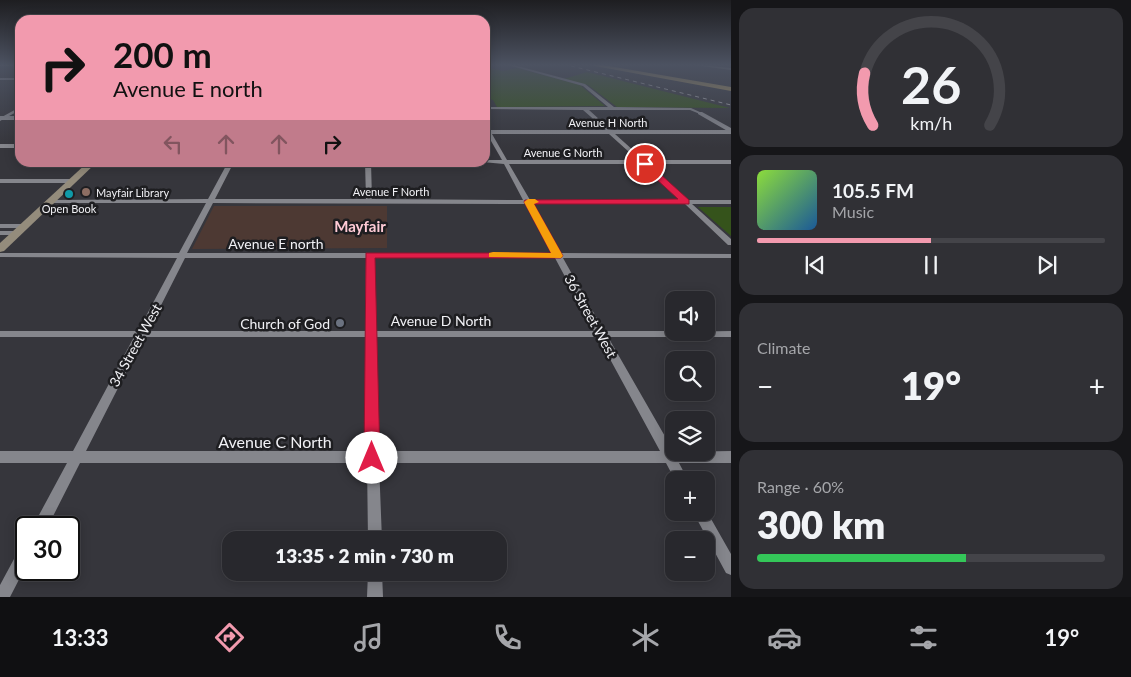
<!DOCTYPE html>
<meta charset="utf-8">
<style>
:root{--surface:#28282d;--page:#303035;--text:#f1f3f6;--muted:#a5a6aa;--line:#444449;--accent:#f29aae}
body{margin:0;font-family:Lato,sans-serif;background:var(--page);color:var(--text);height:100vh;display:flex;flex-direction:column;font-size:19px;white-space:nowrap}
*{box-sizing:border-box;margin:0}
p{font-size:16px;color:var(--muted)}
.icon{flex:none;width:28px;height:28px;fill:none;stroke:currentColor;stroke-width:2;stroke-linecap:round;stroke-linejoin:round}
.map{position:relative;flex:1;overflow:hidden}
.drawer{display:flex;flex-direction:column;gap:8px;padding:8px;background:#161619;width:400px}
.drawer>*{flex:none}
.guide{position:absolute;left:15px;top:15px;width:475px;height:152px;border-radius:15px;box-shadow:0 2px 12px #0003,0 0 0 1px var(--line);background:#f29aae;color:#111;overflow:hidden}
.fabs{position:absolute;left:665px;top:291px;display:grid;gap:10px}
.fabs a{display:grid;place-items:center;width:50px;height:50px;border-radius:10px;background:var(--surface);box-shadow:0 2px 12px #0003,0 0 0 1px var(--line);font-size:25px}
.speed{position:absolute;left:15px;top:516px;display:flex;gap:10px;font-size:25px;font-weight:700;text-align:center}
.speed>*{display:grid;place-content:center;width:65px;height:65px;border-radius:50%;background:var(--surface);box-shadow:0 2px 12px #0003,0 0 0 1px var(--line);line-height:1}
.speed .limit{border:2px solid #111;border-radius:8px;background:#fff;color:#111}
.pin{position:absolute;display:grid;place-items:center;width:42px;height:42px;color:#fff;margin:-21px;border:2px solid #fff;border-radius:50%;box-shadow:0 1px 5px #0007}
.me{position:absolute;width:55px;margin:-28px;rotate:0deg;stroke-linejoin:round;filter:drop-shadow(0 0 4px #0008)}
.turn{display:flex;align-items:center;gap:18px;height:105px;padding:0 15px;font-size:22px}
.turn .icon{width:65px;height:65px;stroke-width:2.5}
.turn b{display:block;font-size:35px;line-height:42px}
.lanes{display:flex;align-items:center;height:48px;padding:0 15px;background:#0003;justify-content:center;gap:25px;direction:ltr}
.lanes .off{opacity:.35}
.big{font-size:38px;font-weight:800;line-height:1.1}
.drawer .tile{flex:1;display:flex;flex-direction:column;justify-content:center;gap:8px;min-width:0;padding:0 18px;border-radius:15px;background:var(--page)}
.drawer .dial{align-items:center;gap:0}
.dial svg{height:130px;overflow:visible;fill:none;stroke:var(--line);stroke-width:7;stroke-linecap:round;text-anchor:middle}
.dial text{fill:var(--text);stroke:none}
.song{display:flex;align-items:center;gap:15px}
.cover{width:60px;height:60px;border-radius:8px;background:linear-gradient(135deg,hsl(90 70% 55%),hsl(210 70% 35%))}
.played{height:5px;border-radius:2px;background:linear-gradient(90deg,var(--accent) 50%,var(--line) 50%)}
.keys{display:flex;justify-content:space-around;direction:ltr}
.heat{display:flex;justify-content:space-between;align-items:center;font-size:28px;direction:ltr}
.charge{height:8px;border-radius:4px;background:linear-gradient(90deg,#34c759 60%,var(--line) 0)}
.trip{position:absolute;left:222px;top:531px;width:285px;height:50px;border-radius:15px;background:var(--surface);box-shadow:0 2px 12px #0003,0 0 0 1px var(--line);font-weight:800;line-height:50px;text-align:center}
.tabs{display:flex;height:80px;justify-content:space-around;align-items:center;background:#101012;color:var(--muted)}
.tabs .icon{width:35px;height:35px}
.tabs .active{color:var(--accent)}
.tabs b{font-size:22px;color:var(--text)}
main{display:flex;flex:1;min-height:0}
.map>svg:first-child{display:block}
.education{fill:#4d3933}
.green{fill:#35531b}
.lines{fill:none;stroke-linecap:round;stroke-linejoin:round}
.minor{fill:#85868c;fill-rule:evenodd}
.tertiary{fill:#85868c;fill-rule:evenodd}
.secondary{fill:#948c7c;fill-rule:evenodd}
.trunk{fill:#ac9761;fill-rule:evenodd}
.rail{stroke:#ababb0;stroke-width:1;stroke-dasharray:4 4;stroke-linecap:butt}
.route{fill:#e11d48;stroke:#92132f}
.slow{fill:#f59e0b}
.education-dot{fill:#8d6e63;stroke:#1e1e21;stroke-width:2}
.culture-dot{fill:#0f9aa8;stroke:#1e1e21;stroke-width:2}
.worship-dot{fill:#6b7280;stroke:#1e1e21;stroke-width:2}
.labels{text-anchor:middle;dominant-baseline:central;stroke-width:5;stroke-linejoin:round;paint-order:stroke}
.far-street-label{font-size:11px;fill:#f1f1f5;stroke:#1e1e21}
.far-poi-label{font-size:11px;fill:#f1f1f5;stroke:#1e1e21;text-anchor:start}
.street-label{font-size:14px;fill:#f1f1f5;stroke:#1e1e21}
.poi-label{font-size:14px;fill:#f1f1f5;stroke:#1e1e21;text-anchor:end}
.neighbourhood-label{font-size:15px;font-weight:bold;fill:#fecad5;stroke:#1e1e21}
.near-street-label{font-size:16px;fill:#f1f1f5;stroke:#1e1e21}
</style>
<main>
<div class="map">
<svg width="731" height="597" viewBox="0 0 731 597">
<rect width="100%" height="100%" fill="#36363c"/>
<path class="education" d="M 214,206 L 387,206 L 387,248 L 192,249 Z"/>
<path class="green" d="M 485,67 L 503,71 L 517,68 L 580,85 L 605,106 L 497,107 L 493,100 L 485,98 Z
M 587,72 L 730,108 L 617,107 L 588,85 L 564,79 Z
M 698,207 L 731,207 L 731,236 Z"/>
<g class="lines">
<path class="minor" d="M 0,64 L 20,64 L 20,66 L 0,66 Z
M 504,64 L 510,64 L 585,84 L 614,107 L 691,108 L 702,113 L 700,114 L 690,110 L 589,110 L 611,130 L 731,130 L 731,134 L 615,134 L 644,160 L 731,160 L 731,164 L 648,164 L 688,200 L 731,200 L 731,204 L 692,204 L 731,239 L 731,245 L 728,245 L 685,204 L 532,204 L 560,253 L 731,254 L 731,258 L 563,258 L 604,331 L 674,331 L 674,332 L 731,331 L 731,337 L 608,337 L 674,452 L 731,451 L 731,463 L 679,463 L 688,480 L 675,480 L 666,463 L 379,463 L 382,540 L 368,540 L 367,463 L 80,463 L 47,528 L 32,528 L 67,463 L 0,463 L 0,451 L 73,451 L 134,337 L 0,337 L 0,331 L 138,331 L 177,258 L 0,257 L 0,253 L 179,253 L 206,203 L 51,203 L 49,202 L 49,200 L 208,199 L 228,162 L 234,162 L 215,199 L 366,199 L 365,162 L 371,162 L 372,199 L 523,200 L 504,164 L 482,162 L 485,162 L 485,160 L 502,160 L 487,134 L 485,134 L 485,124 L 491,130 L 606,130 L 583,110 L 485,109 L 485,107 L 608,107 L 583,86 ZM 492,134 L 609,134 L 638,160 L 507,160 ZM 509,164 L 641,164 L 680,200 L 530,200 ZM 213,203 L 525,204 L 552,253 L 187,253 ZM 185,258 L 366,258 L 365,331 L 148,331 ZM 374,258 L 555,258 L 594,331 L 375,331 ZM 144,337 L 365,337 L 367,451 L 86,451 ZM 375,337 L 598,337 L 660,451 L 379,451 Z
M 692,64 L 731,68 L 731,70 L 694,65 Z
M 0,78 L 20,78 L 20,80 L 0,80 Z
M 20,107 L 20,110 L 0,121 L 0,118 Z
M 0,144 L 20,144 L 20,148 L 0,148 Z
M 0,179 L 73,179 L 76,181 L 73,183 L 0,183 Z
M 0,224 L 25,224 L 29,226 L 25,228 L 0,228 Z
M 0,231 L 18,231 L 22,233 L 18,235 L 0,235 Z
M 706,510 L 731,554 L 731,575 L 726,573 L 693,512 L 706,512 Z
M 26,544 L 26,566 L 10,597 L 0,597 L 0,585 L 21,546 Z
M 368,572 L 382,572 L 383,597 L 367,597 Z"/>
<path class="tertiary" d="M 698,112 L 702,112 L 731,128 L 731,133 L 698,114 Z
M 0,116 L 20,116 L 20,120 L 0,120 Z"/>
<path class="secondary" d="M 88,162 L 97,162 L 4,251 L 0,252 L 0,243 Z"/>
<path class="trunk" d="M 584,64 L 597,64 L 731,87 L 731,91 Z"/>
<path class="rail" d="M 563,64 L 731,105"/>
</g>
<linearGradient id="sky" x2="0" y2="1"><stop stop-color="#1e1e21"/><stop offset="0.44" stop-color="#4c5261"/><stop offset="1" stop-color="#4c5261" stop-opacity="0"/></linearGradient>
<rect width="731" height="147" fill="url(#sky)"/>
<path class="route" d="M 642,163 L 648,163 L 689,200 L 689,204 L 534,204 L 563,256 L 561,258 L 375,258 L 380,458 L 378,463 L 372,465 L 366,463 L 364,458 L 366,253 L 551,253 L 524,202 L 525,200 L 678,199 L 642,166 Z"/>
<path class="slow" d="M 535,199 L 539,202 L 534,204 L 563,256 L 561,258 L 489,257 L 489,253 L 493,252 L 551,253 L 524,202 L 528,199 Z"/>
<circle class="education-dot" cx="86" cy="192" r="5"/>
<circle class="culture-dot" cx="69" cy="194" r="5"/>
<circle class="worship-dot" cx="340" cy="323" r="5"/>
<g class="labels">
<g class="far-street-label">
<text x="608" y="122">Avenue H North</text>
<text x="563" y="152">Avenue G North</text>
<text x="391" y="191">Avenue F North</text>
</g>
<g class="far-poi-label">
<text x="96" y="192">Mayfair Library</text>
<text x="69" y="208" text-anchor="middle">Open Book</text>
</g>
<g class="street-label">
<text x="276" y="243">Avenue E north</text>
<text transform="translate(591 316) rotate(61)">36 Street West</text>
<text x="441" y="320">Avenue D North</text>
<text transform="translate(135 345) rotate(-61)">34 Street West</text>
</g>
<g class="poi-label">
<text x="330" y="323">Church of God</text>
</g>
<g class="neighbourhood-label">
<text x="360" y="226">Mayfair</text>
</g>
<g class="near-street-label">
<text x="275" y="441">Avenue C North</text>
</g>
</g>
</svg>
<div class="fabs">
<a><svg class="icon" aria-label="sound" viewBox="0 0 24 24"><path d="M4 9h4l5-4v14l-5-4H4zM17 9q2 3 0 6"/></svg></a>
<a><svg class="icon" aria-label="search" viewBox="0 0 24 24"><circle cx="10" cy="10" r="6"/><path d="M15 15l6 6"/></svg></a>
<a><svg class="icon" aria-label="layers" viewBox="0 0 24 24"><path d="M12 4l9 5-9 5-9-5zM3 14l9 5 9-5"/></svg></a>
<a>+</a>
<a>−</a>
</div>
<div class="speed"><div class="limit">30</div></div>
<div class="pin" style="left:645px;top:164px;background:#d93025"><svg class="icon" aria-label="arrive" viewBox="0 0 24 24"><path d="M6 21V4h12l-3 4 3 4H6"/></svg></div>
<svg class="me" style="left:372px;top:458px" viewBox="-20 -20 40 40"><circle r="19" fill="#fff"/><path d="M0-13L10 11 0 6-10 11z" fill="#e11d48"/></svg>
<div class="trip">13:35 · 2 min · 730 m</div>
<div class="guide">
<div class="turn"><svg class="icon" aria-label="right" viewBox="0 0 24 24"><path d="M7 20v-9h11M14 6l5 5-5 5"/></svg><div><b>200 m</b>Avenue E north</div></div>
<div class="lanes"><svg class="icon off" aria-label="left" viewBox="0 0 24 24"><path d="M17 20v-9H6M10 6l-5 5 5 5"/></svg><svg class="icon off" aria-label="ahead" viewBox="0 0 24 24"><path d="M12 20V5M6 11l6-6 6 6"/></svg><svg class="icon off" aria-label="ahead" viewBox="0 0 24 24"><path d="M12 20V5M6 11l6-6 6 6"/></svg><svg class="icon" aria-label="right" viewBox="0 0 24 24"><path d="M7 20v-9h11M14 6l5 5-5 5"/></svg></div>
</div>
</div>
<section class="drawer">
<div class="tile dial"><svg viewBox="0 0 100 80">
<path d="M14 69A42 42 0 1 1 86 69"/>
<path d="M14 69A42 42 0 0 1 9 37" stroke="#f29aae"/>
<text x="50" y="56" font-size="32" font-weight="700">26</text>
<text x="50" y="72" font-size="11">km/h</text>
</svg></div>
<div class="tile">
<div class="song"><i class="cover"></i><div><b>105.5 FM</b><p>Music</p></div></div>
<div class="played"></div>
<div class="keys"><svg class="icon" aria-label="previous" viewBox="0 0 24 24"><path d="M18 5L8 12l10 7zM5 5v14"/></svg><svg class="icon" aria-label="pause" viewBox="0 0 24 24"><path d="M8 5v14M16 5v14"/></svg><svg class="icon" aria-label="next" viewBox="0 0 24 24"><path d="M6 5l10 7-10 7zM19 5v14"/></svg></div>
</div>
<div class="tile"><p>Climate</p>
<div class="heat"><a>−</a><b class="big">19°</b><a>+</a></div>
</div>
<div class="tile"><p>Range · 60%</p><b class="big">300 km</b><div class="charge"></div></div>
</section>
</main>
<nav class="tabs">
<b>13:33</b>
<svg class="icon active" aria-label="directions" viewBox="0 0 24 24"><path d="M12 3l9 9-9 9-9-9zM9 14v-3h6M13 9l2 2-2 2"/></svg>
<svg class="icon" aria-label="music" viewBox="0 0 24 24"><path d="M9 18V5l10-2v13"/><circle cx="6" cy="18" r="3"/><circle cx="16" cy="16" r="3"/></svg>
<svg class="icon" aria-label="phone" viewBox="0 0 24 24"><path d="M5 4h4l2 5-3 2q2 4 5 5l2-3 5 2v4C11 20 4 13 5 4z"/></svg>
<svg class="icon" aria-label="climate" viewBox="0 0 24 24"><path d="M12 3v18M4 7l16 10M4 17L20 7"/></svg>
<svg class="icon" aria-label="car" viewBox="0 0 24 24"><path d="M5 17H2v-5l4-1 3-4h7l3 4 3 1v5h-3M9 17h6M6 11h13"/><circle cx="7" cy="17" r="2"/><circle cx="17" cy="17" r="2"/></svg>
<svg class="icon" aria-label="filters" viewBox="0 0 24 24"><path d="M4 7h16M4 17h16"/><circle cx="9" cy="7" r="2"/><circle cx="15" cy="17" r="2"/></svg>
<b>19°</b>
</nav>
